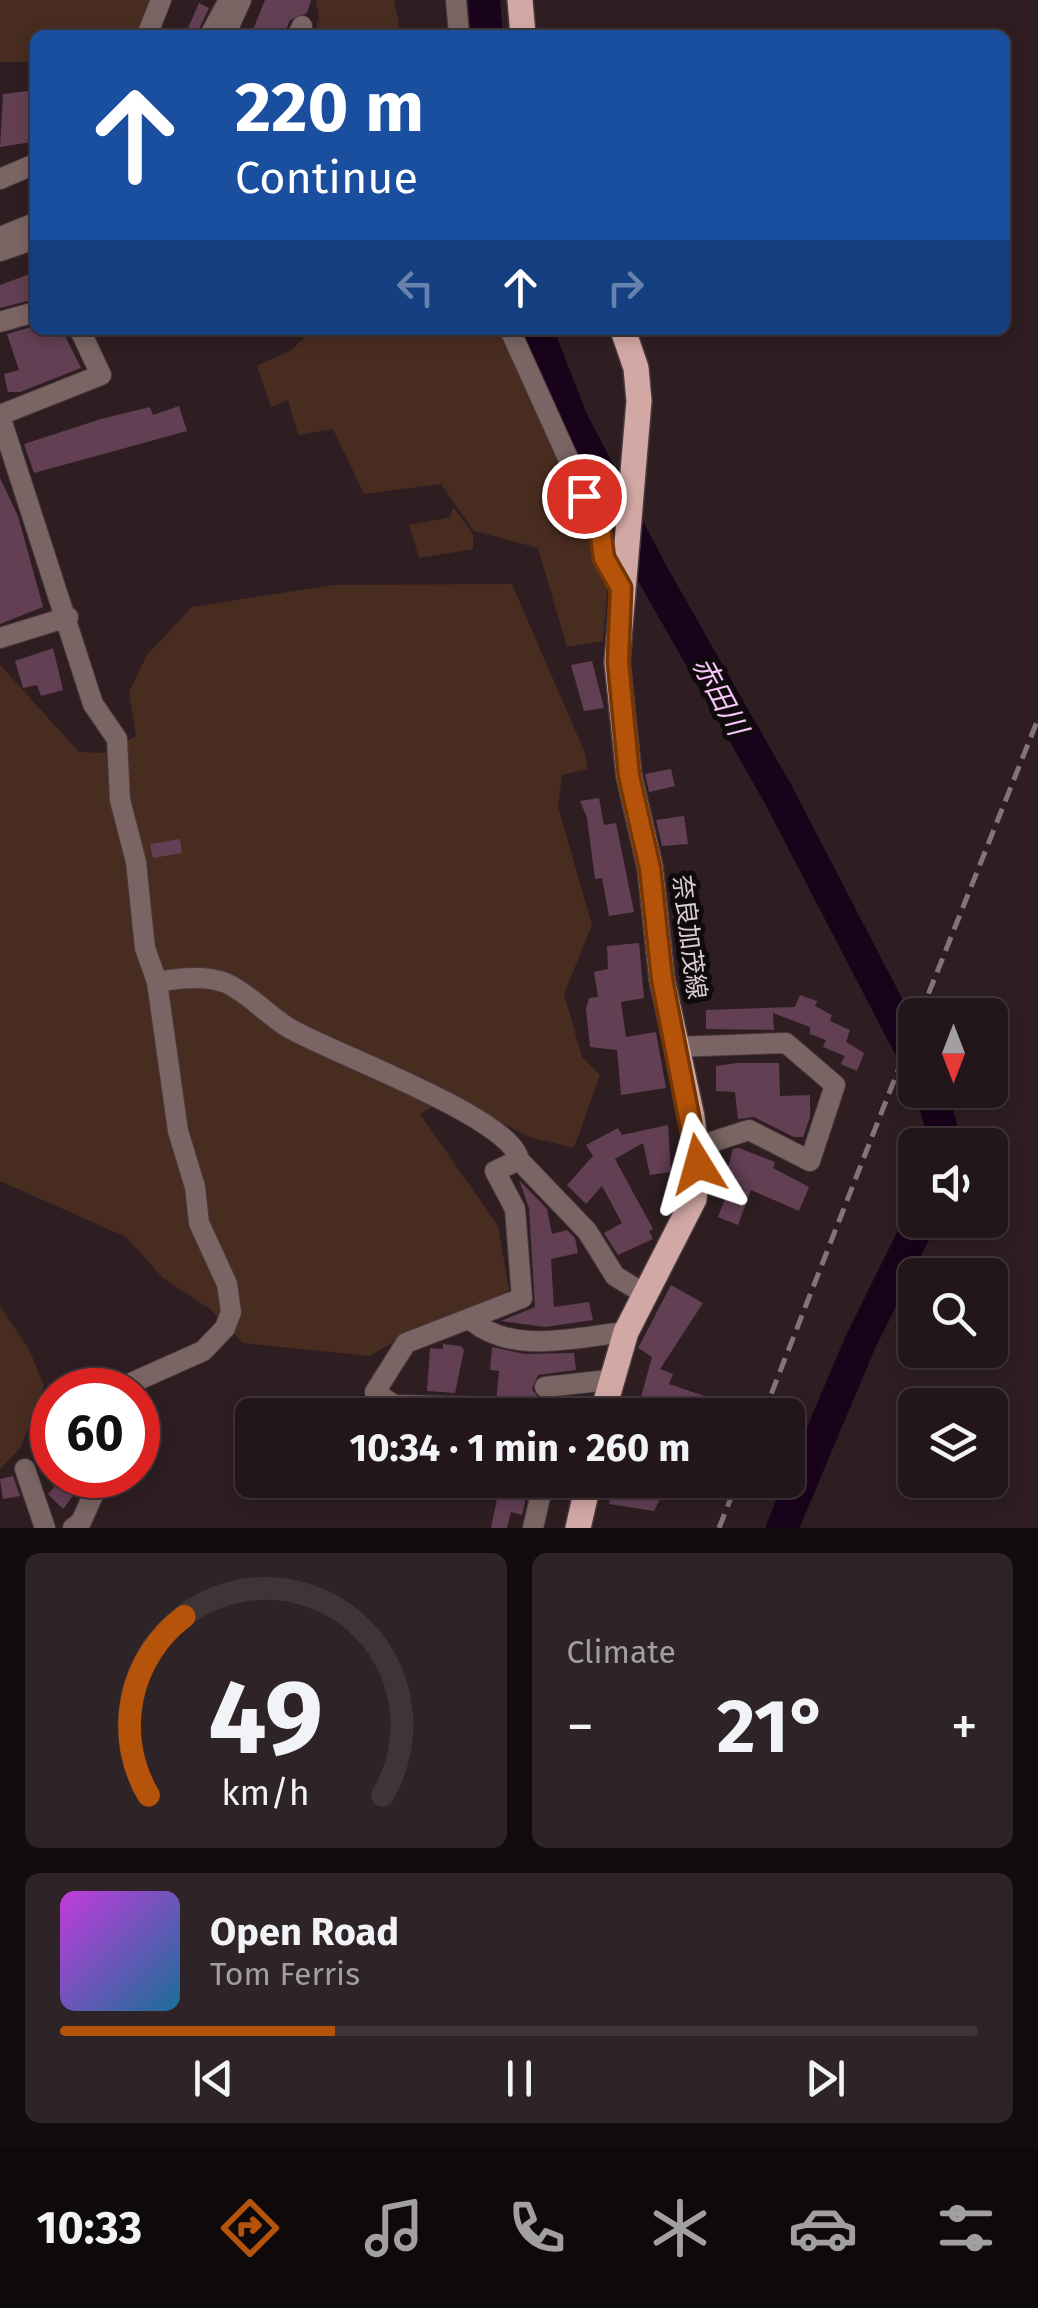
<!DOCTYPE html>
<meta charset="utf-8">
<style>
:root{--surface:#22161a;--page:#2e2327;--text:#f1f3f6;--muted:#a29fa2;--line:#3f3539;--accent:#b45309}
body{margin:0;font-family:"Fira Sans","Noto Sans JP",sans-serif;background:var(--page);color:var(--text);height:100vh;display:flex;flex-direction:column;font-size:38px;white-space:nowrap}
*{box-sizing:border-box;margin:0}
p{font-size:32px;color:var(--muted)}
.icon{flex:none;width:55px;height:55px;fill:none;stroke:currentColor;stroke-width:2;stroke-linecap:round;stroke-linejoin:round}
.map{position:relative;height:1528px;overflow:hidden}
.drawer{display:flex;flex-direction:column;gap:25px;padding:25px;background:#130c0e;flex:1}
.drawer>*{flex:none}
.banner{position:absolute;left:30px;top:30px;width:980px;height:305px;border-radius:15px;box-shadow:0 5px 15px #0003,0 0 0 2px var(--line);background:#1a4fa0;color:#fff;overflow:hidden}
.needle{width:65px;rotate:180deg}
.buttons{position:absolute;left:898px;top:998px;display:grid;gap:20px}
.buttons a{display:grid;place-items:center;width:110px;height:110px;border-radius:15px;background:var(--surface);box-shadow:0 5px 15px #0003,0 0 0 2px var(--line);font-size:50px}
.speed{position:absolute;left:30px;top:1368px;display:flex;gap:20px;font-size:50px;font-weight:700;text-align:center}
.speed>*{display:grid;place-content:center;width:130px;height:130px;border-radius:50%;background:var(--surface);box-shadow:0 5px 15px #0003,0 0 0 2px var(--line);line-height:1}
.speed .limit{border:15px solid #d22;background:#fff;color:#111}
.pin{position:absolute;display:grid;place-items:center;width:85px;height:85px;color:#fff;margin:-42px;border:5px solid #fff;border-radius:50%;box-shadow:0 2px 10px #0007}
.me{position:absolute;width:110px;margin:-55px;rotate:352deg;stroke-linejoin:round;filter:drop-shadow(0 0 8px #0008)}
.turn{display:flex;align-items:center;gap:35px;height:210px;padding:0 40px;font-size:45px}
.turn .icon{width:130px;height:130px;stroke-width:2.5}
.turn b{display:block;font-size:70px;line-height:85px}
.lanes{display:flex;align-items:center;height:95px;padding:0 40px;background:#0003;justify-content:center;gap:50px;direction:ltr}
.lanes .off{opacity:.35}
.big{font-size:75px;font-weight:700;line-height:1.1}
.drawer .card{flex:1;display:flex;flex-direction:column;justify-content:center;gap:15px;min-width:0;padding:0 35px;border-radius:15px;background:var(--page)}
.drawer .dial{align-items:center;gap:0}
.dial svg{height:260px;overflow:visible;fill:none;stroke:var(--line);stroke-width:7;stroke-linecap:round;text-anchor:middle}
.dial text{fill:var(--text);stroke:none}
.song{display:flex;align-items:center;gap:30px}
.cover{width:120px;height:120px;border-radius:15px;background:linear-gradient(135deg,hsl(290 70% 55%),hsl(200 70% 35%))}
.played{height:10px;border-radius:5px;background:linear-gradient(90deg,var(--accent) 30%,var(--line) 30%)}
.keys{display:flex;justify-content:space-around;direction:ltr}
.heat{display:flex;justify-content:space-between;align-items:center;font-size:55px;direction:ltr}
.drawer .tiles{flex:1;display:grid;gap:25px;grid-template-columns:1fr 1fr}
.card:last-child{grid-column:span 2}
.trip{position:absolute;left:235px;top:1398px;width:570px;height:100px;border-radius:15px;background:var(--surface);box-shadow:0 5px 15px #0003,0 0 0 2px var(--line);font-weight:700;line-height:100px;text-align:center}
.dock{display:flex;height:160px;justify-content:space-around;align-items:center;background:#0e090a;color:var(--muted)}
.dock .icon{width:70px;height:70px}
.dock .active{color:var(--accent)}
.dock b{font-size:45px;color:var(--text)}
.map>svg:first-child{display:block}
.green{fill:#492c20}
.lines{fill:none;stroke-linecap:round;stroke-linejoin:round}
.river{stroke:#19031b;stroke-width:32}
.building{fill:#633f54}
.minor-casing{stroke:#493a3e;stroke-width:22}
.tertiary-casing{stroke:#493a3e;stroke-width:22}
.primary-casing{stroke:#493a3e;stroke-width:28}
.minor{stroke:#7a6564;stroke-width:20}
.tertiary{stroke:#7a6564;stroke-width:20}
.primary{stroke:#d2a8a4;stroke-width:25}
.rail{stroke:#827477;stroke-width:5;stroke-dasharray:15 8;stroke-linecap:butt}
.route-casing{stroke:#753606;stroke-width:25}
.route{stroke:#b45309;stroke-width:18}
.labels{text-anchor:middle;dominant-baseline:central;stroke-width:10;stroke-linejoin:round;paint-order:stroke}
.street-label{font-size:25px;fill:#d9ced0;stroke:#110a0c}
.water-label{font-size:28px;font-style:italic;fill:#f7c5fa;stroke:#110a0c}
</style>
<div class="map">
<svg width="1038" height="1528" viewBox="0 0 1038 1528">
<rect width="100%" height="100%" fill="#2e1e22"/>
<path class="green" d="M 0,0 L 153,0 L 139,35 L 35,35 L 35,62 L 0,62 Z
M 316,0 L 394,0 L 401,35 L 314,35 L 319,17 Z
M 311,330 L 511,330 L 611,548 L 603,641 L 567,647 L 538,548 L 474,531 L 441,484 L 364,494 L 333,429 L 298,435 L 288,400 L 271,407 L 257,366 L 292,350 Z
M 453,507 L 473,534 L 473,549 L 419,558 L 409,525 L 450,517 Z
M 512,584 L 585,753 L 588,769 L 562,775 L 558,806 L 592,925 L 564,994 L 582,1057 L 600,1075 L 574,1148 L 529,1137 L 452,1096 L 420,1114 L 498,1226 L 509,1290 L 459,1320 L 401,1338 L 369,1356 L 243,1343 L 229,1329 C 184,1136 147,941 123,743 L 136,736 L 129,692 L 147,655 L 192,607 L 333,585 Z
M 0,665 L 79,752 L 105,753 L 115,748 L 135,916 L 223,1285 L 223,1323 L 210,1309 L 163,1278 L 126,1237 L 0,1181 Z
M 0,1306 L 29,1349 L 44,1386 L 21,1447 L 0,1469 Z"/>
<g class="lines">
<path class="river" d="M 484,0 L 487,35
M 537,330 L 572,420 L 652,573 L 778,794 L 915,1058
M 931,1090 L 941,1126 L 938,1145
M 782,1528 L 860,1343 L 921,1220"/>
</g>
<path class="building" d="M 265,0 L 311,0 L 307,13 L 290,20 L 284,35 L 251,35 Z
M 199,3 L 209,8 L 196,35 L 185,35 Z
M 35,90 L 32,142 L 0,147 L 3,94 Z
M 35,272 L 35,299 L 0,308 L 0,285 Z
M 35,326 L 35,330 L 62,330 L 81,368 L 20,392 L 8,392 L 4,374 L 19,370 L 7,334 Z
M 179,406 L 187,431 L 34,473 L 24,444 L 101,419 L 150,407 L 153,415 Z
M 0,478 L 18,516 L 43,607 L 0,624 Z
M 53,648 L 63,690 L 41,696 L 37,685 L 23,688 L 15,661 Z
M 592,661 L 604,708 L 584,711 L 571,665 Z
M 671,769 L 675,786 L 649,792 L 645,774 Z
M 599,798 L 604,825 L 616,823 L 634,912 L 609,916 L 602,878 L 595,879 L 587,818 L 580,801 Z
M 684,816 L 688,844 L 662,846 L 656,820 Z
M 180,839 L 182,853 L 153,858 L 150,844 Z
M 673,902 L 692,902 L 692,929 L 673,929 Z
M 639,943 L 644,998 L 621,1002 L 626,1037 L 656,1032 L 666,1088 L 621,1095 L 617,1050 L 590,1047 L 586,1009 L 589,998 L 598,997 L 594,972 L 608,969 L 607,946 Z
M 800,995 L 817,1001 L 815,1006 L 832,1015 L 830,1021 L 850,1030 L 846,1042 L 864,1053 L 857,1071 L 841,1064 L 845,1056 L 823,1047 L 826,1040 L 810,1034 L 810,1027 L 773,1013 L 774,1030 L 706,1029 L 706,1010 L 795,1007 Z
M 737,1063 L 779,1063 L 780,1096 L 810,1095 L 810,1117 L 803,1137 L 794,1137 L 754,1117 L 738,1119 L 735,1092 L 716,1091 L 716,1066 Z
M 668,1125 L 671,1172 L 650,1175 L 643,1143 L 615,1159 L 653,1229 L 649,1231 L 653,1239 L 618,1255 L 604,1233 L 622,1223 L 602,1186 L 586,1204 L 567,1185 L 593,1156 L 586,1145 L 618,1128 L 622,1135 Z
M 739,1148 L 775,1162 L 773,1168 L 809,1187 L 799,1211 L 751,1190 L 738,1225 L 718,1217 L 731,1184 L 724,1182 L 733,1149 Z
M 519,1180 L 547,1209 L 552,1234 L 567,1230 L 575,1238 L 578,1253 L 551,1259 L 554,1307 L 589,1302 L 593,1320 L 545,1327 L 501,1321 L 535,1307 L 529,1208 Z
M 671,1285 L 703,1303 L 660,1369 L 673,1374 L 669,1384 L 722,1402 L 717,1415 L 636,1415 L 652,1357 L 638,1348 Z
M 443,1344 L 461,1346 L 464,1350 L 455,1393 L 427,1391 L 430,1348 L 443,1349 Z
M 492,1347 L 525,1354 L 574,1353 L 576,1370 L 538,1375 L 532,1389 L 540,1400 L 580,1397 L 582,1413 L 495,1413 L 499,1371 L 490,1370 Z
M 65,1475 L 76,1475 L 84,1482 L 63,1509 L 48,1494 Z
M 13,1476 L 20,1496 L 3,1499 L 0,1479 Z
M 501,1480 L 530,1480 L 522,1515 L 511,1512 L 507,1528 L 491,1528 Z
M 614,1480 L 669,1480 L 654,1511 L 609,1504 Z"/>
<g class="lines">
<g class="minor-casing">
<path id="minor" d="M 456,0 L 459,35
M 147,35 L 161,0
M 210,35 L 229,0
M 298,35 L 302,26
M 0,179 L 35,164
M 0,237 L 35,223
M 0,322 L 35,312
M 510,330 L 600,529 L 604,558 L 621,588
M 0,415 L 101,375 L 80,330
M 0,416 L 93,704 L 117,739 L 120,800 L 136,862 L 145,948 L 157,982 L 178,1131 L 195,1187 L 199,1223 L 227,1284 L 231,1312 L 225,1328 L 203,1351 L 129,1384 L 126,1390
M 0,638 L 68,617
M 157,982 C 178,978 206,975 226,983 C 250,994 267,1015 289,1028 C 331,1053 513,1118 519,1160 L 587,1231 L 615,1276 L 643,1293
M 675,1047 L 786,1043 L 835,1085 L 810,1161 L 749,1130 L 696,1147
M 472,1321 C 514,1355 575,1337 626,1332
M 545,1387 L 609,1380
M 483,1407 L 394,1405 L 375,1392 L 406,1343 L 522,1298 L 515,1209 L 495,1171 L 519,1160
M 25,1469 L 45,1528
M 73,1528 L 81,1522 L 102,1475
M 533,1528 L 544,1480"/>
</g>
<g class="tertiary-casing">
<path id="tertiary" d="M 225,35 L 241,0
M 0,251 L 35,239"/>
</g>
<g class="primary-casing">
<path id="primary" d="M 520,0 L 523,35
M 602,1415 L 626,1332 L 694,1199 L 698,1164 L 692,1117 L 662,979 L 650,867 L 629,776 L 617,662 L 639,401 L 636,368 L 623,330
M 578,1528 L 589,1480"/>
</g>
<use href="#minor" class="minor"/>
<use href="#tertiary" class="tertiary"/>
<use href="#primary" class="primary"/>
<path class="rail" d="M 920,1015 L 1038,719
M 763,1415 L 915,1027
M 719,1528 L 738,1480"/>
</g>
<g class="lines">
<g class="route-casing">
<path id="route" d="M 584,496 L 600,529 L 604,558 L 621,588 L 618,662 L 629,776 L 650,868 L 662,979 L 698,1164"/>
</g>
<use href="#route" class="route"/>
</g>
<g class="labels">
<g class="street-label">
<text transform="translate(689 937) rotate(83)">奈良加茂線</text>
</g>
<g class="water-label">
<text transform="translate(720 696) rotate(62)">赤田川</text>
</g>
</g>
</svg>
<div class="buttons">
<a><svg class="needle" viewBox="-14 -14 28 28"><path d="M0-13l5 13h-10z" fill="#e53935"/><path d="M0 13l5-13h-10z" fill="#a29fa2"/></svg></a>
<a><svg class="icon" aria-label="sound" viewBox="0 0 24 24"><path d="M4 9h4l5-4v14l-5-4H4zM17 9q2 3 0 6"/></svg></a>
<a><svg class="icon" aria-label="search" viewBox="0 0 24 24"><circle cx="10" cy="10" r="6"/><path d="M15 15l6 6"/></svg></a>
<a><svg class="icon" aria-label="layers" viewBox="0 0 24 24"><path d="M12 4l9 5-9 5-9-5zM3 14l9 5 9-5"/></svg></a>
</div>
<div class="speed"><div class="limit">60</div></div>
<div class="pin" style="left:584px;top:496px;background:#d93025"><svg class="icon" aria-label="arrive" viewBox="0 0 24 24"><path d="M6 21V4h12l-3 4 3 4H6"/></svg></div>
<svg class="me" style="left:698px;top:1164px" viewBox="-20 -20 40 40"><path d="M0-17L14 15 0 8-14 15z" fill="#b45309" stroke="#fff" stroke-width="4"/></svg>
<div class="trip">10:34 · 1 min · 260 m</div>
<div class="banner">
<div class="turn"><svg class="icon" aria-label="ahead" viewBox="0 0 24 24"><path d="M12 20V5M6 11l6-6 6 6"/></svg><div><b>220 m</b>Continue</div></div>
<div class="lanes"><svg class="icon off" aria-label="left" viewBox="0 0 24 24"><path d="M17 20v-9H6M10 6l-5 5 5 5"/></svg><svg class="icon" aria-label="ahead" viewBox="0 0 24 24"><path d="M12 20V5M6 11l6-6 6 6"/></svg><svg class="icon off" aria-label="right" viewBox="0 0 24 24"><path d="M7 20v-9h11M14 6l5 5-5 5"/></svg></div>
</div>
</div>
<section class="drawer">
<div class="tiles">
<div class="card dial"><svg viewBox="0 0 100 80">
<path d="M14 69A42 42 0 1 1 86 69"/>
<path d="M14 69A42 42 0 0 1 25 14" stroke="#b45309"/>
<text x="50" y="56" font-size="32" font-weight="700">49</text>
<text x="50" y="72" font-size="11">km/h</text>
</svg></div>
<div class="card"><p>Climate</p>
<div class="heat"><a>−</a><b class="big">21°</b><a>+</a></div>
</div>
<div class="card">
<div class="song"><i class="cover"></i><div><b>Open Road</b><p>Tom Ferris</p></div></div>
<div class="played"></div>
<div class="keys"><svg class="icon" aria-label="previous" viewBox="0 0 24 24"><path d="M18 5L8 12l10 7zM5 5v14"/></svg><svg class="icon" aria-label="pause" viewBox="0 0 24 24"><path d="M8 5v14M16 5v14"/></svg><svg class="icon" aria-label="next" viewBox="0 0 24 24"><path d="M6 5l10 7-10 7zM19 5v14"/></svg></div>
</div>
</div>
</section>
<nav class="dock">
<b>10:33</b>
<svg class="icon active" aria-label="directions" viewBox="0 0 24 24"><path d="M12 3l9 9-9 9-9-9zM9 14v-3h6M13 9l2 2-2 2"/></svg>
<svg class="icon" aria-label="music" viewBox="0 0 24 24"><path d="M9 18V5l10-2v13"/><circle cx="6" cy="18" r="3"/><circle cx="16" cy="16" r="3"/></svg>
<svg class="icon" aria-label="phone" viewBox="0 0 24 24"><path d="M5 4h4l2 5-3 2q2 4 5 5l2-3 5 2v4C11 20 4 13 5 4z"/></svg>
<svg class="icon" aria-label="climate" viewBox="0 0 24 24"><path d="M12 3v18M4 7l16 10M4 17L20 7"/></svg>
<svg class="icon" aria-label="car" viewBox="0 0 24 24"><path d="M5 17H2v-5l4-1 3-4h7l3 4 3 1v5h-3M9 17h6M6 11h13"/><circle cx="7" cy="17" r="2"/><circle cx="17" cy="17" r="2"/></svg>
<svg class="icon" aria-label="filters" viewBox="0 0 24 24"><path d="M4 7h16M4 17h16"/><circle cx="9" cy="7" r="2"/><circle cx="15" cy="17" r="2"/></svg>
</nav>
